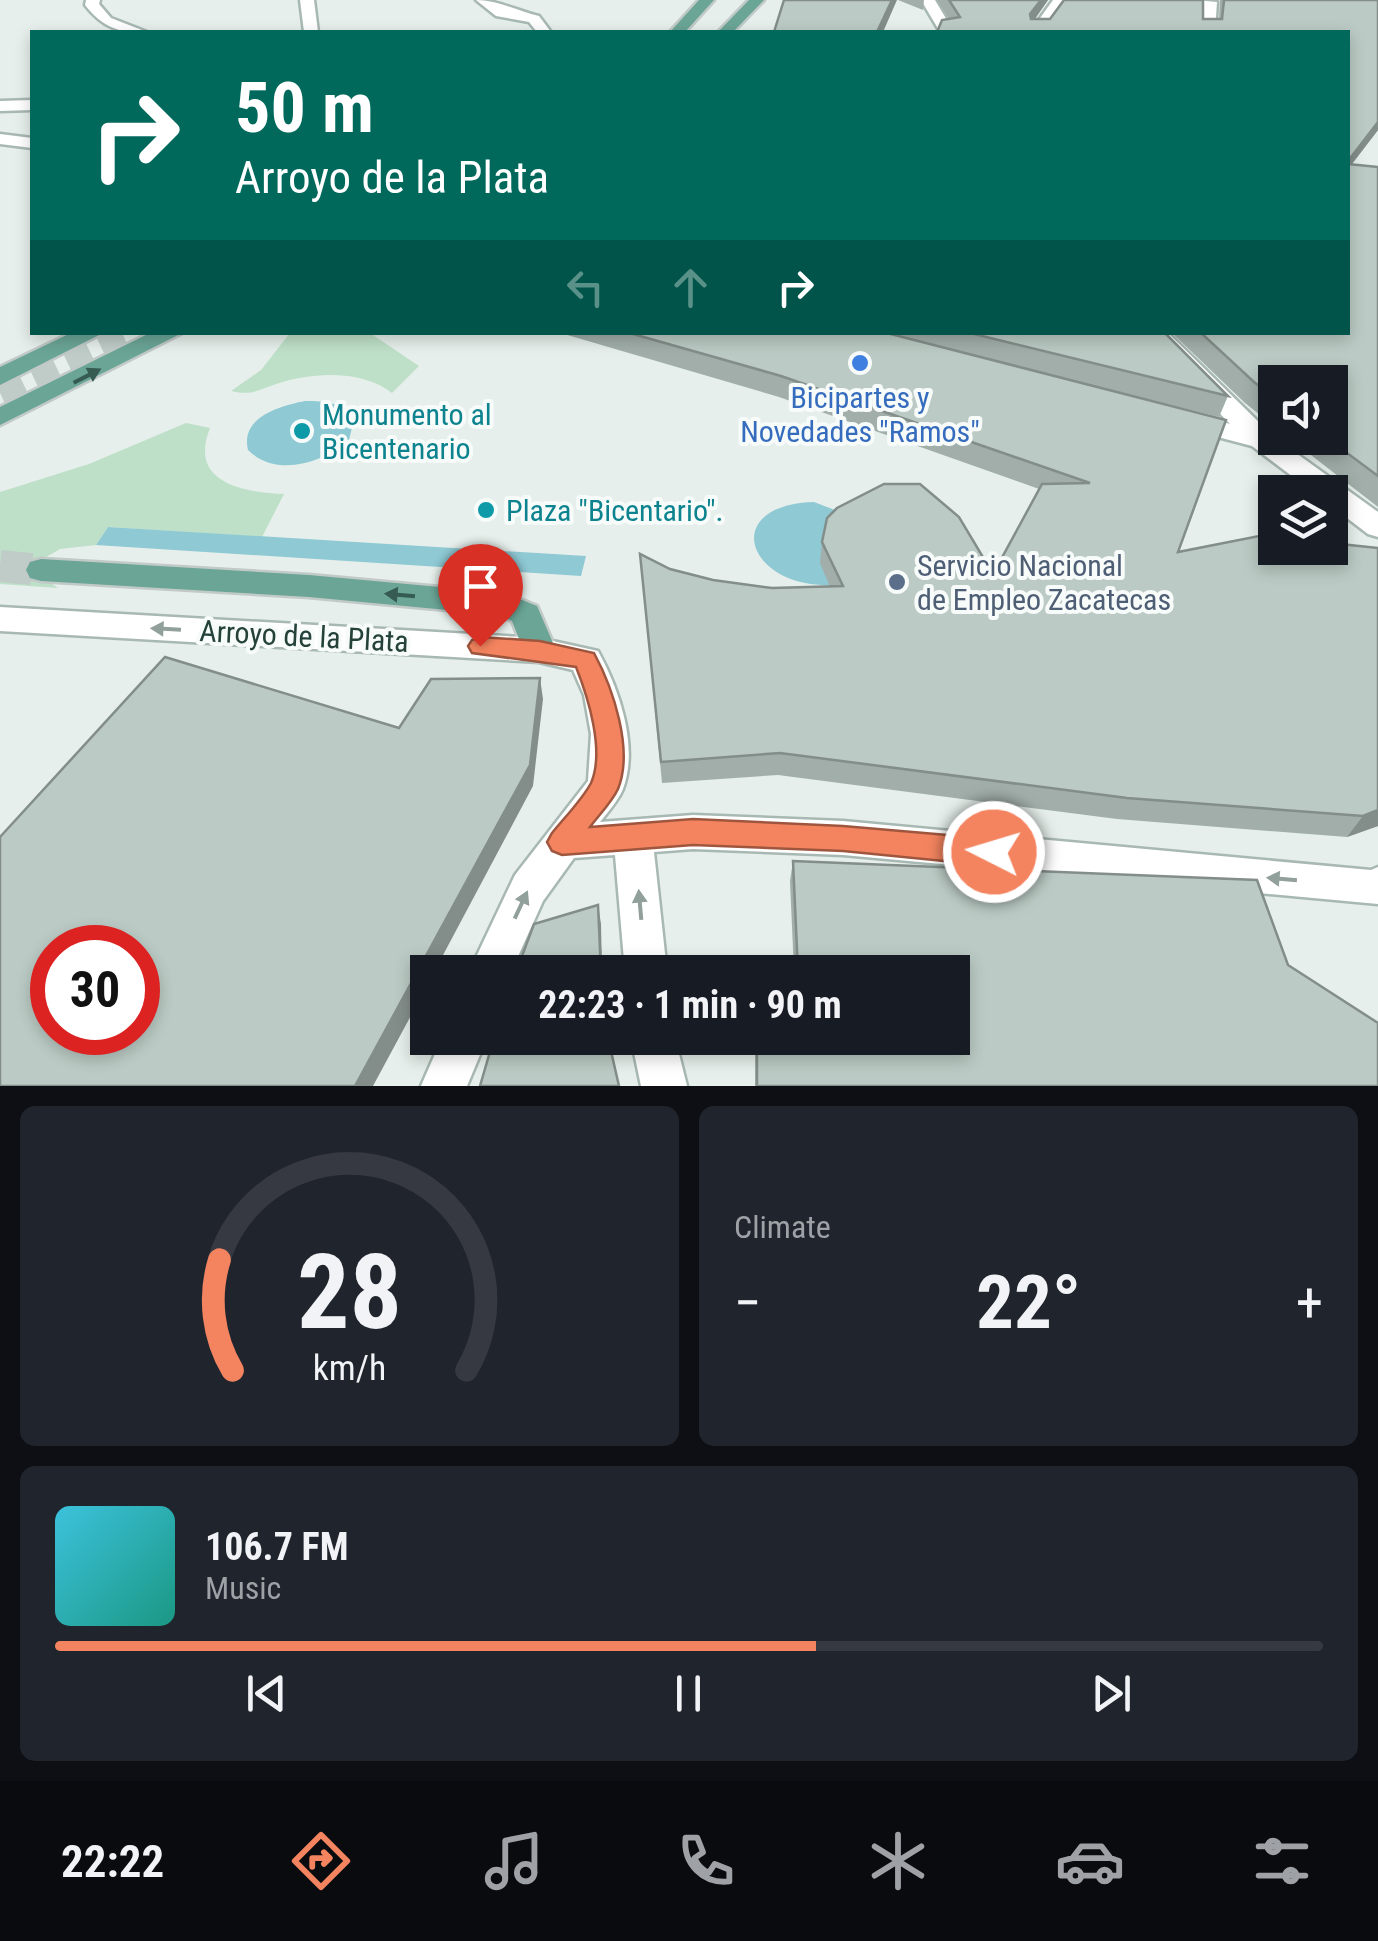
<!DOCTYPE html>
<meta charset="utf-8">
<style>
:root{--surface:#171b24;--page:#20242c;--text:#f1f3f6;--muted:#9ea1a6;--line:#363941;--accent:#f4845f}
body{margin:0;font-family:"Roboto Condensed",sans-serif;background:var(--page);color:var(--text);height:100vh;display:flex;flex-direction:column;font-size:38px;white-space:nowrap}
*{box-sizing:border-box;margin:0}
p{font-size:32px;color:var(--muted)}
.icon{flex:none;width:55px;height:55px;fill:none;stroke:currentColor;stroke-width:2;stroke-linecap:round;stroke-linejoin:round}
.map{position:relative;height:1086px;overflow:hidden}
.details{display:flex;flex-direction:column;gap:20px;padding:20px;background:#0d0f14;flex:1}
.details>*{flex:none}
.hud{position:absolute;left:30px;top:30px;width:1320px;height:305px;border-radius:0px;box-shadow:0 5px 15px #0003;background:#00695c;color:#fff;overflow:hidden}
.tools{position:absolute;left:1258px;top:365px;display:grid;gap:20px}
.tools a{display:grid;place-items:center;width:90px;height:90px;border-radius:0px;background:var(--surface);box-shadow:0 5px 15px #0003;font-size:50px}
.speed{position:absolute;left:30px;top:925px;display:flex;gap:20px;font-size:50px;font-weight:700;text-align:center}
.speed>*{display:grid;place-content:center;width:130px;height:130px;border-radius:50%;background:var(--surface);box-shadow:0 5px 15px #0003;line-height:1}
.speed .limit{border:15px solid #d22;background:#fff;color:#111}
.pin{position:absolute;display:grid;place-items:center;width:85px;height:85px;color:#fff;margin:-102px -42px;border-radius:50% 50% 50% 0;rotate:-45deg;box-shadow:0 0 10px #0007}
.pin .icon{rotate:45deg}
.me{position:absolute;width:110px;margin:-55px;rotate:275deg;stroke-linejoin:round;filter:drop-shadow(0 0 8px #0008)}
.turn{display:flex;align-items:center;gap:35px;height:210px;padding:0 40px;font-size:45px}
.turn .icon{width:130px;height:130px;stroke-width:2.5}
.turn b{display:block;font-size:70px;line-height:85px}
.lanes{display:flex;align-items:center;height:95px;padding:0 40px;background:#0003;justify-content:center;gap:50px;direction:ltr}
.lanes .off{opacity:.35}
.big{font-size:75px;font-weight:700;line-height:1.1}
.details .widget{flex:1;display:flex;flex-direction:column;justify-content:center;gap:15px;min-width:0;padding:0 35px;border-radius:15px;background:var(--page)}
.details .dial{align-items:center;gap:0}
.dial svg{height:260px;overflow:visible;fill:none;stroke:var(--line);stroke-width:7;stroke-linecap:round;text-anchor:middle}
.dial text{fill:var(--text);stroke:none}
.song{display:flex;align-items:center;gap:30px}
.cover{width:120px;height:120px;border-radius:15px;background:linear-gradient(135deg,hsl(190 70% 55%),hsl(170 70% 35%))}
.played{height:10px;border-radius:5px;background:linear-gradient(90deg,var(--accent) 60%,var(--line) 60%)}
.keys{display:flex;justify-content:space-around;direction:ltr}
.heat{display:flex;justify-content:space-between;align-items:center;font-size:55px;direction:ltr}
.details .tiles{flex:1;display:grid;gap:20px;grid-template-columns:1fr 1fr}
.widget:last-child{grid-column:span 2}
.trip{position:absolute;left:410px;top:955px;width:560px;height:100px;border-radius:0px;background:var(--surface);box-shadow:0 5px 15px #0003;font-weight:700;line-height:100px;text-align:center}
.tabs{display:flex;height:160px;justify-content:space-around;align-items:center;background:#090b0e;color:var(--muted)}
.tabs .icon{width:70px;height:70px}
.tabs .current{color:var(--accent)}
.tabs b{font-size:45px;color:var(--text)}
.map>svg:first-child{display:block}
.green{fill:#bfe0c8}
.water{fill:#8ec9d4}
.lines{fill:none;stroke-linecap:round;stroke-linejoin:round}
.primary-tunnel-far1{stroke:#bfccc8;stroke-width:25;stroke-dasharray:25 12;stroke-linecap:butt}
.primary-tunnel{stroke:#bfccc8;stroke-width:32;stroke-dasharray:32 16;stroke-linecap:butt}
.minor-casing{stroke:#a8b8b2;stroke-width:5}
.primary-casing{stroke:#c2cac8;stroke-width:5}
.minor{fill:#fff;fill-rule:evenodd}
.primary{fill:#6aa596;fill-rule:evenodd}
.wall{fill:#a1aea9}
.shaded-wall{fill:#838d89}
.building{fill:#bbcac4;stroke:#838d89;stroke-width:2.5;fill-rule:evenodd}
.oneway{fill:#365b51}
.oneway2{fill:#92a09c}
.route{fill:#f4845f;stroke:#9f563e;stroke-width:2.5}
.shop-dot{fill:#3f7fe0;stroke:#f7fbf9;stroke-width:4}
.culture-dot{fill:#0f9aa8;stroke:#f7fbf9;stroke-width:4}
.service-dot{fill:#5c6f8a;stroke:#f7fbf9;stroke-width:4}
.labels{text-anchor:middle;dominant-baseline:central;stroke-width:8;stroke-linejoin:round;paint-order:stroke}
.shop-label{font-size:30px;fill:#366cbe;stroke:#f7fbf9}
.culture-label{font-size:30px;fill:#0d838f;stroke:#f7fbf9;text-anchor:start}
.service-label{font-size:30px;fill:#4e5e75;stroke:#f7fbf9;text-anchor:start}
.street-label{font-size:30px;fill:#24423a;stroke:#f7fbf9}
</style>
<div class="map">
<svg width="1378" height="1086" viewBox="0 0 1378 1086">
<rect width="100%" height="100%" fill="#e6efeb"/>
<path class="green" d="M 290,333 L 370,333 L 419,366 L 392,393 C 362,369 311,372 276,384 C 258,390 251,396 231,391 L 261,370 Z
M 186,423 L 210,428 C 188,483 243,492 284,494 L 262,537 L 108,527 L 96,545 L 60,549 L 41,560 L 42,577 L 58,588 L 0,584 L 0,492 L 89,464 Z"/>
<path class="water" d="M 305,401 C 325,401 342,402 354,419 L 349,440 C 323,463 276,478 248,450 C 240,417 280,406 305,401 Z
M 814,502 L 840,512 C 825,539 810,558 833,585 C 747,589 718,505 814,502 Z
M 108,527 L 586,556 L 581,576 L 96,545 Z"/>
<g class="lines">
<path class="primary-tunnel-far1" d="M 0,393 L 129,332"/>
<path class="primary-tunnel" d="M 0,566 L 41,570"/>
<g class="minor-casing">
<path id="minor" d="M 86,0 L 100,0 L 99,4 L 111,18 L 147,32 C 120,34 102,27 85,5 Z
M 300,0 L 314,0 L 318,32 L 304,32 Z
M 476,0 C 497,0 518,11 539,16 L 551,32 L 537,32 L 529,22 L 496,16 Z
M 921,0 L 935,0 L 954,32 L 940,32 Z
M 1053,0 L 1067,0 L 1044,32 L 1030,32 Z
M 1196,0 L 1217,2 L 1215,32 L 1201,32 L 1203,4 Z
M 32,100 L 32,110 L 0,111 L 0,101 Z
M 0,134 L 32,138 L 32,148 L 0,144 Z
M 1141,332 L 1167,332 L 1275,438 L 1378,512 L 1378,537 L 1368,534 L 1330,505 L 1330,492 L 1313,492 L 1252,446 L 1176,426 L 1172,420 L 1176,414 L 1185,412 L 1230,424 Z
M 0,607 L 539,638 L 598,651 C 619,689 639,746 623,789 C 618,801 608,812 600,822 L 693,815 L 843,821 L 1371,870 L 1378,867 L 1378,904 L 843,855 L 693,849 L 654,852 L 667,972 L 625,972 L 615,855 L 574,858 L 543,901 L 511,972 L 469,972 L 515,875 L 588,781 L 591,734 L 584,695 L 573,670 L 539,662 L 0,631 Z
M 442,1038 L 487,1038 L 467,1086 L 421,1086 Z
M 631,1038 L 675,1038 L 687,1086 L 641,1086 Z"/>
</g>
<g class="primary-casing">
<path id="primary" d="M 699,0 L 714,0 L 685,32 L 670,32 Z
M 749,0 L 764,0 L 733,32 L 718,32 Z
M 73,332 L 105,332 L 0,385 L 0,367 Z
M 152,332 L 184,332 L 0,425 L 0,407 Z
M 41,559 L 309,575 L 505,593 L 537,606 L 556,650 L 551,659 L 539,662 L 527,659 L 512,621 L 500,615 L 309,597 L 41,581 L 30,578 L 26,570 L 30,562 Z"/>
</g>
<use href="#minor" class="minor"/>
<use href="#primary" class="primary"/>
</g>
<path class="wall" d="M 898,0 L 924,0 L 923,10 Z
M 937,0 L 1048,0 L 1035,19 L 1219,19 L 1220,0 L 1378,0 L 1378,130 L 1352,164 L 1378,167 L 1378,507 L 1289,438 L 1330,438 L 1275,382 L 1275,427 L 1245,403 L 1171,332 L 1348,332 L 949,19 Z
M 557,332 L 1164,332 L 1228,396 L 1219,417 L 1030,370 L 1178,552 L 1378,826 L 1347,837 L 1117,819 L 778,775 L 662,783 L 640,554 L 670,569 L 713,580 L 772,588 L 830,587 L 820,563 L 822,542 L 993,574 L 1039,489 L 779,397 Z
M 793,861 L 1288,965 L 1378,1086 L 755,1086 L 755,1038 L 952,1038 L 952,972 L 794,972 L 790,881 Z"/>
<path class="shaded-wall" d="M 892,0 L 897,0 L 883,32 L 877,32 Z
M 1041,0 L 1048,0 L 1027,30 L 1030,14 Z
M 1378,122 L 1378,130 L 1348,169 L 1348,161 Z
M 540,678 L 543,699 L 533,786 L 434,972 L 428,972 L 428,984 L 373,1086 L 355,1086 Z
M 1378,810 L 1378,826 L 1347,837 L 1363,816 Z
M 598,905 L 601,924 L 602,972 L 601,972 Z"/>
<path class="building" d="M 784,0 L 892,0 L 877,32 L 774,32 Z
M 949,0 L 1041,0 L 1030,14 L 1031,19 L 1050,19 L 1064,0 L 1203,0 L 1203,19 L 1222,19 L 1224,0 L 1378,0 L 1378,122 L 1348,161 L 1348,32 L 937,32 L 942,20 L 960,17 Z
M 1348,164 L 1378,167 L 1378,476 L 1327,438 L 1330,438 L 1330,382 L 1275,382 L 1275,398 L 1254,382 L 1200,332 L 1348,332 Z
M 626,332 L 883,332 L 1226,420 L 1178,552 L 1275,533 L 1275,548 L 1330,548 L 1330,543 L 1378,548 L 1378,810 L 1363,816 L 1127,798 L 780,753 L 661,762 L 640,554 L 670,569 L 713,580 L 772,588 L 843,586 L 822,542 L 827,518 L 837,508 L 884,484 L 920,484 L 959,517 L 993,574 L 1042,484 L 1090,483 L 781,376 Z
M 966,332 L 1164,332 L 1228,396 Z
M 165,657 L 399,728 L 431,679 L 540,678 L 530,765 L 355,1086 L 0,1086 L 0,837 ZM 52,948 L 138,948 L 138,1032 L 52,1032 Z
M 793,861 L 1257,880 L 1288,965 L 1378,1023 L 1378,1086 L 757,1086 L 757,1038 L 952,1038 L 952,972 L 798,972 Z
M 598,905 L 601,972 L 516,972 L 534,924 Z
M 494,1038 L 608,1038 L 619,1086 L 480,1086 Z"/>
<defs><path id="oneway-solid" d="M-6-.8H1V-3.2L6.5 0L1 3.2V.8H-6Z" transform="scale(2.5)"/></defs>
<g class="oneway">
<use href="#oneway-solid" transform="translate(87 376) rotate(-27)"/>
<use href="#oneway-solid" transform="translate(400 595) rotate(-175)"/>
</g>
<g class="oneway2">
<use href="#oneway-solid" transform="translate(166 629) rotate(-177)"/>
<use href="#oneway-solid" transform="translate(1282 879) rotate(-175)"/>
<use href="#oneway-solid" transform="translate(521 905) rotate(-65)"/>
<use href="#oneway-solid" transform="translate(640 905) rotate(-95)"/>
</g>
<path class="route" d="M 480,637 L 540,641 L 594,653 C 613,688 634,750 618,789 C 612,802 599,815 590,827 L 693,819 L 843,826 L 994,839 L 1004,843 L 1009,852 L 1004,862 L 994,866 L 843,851 L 693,845 L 562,855 L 552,851 L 547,842 L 552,833 C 564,818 582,800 591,783 C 605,751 588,697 576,667 L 472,653 L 468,646 L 472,640 Z"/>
<circle class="shop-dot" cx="860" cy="363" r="10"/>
<g class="culture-dot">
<circle cx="302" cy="431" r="10"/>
<circle cx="486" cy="510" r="10"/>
</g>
<circle class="service-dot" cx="897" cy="582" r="10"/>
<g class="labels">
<g class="shop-label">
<text x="860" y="397">Bicipartes y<tspan x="860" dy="34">Novedades "Ramos"</tspan></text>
</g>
<g class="culture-label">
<text x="322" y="414">Monumento al<tspan x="322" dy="34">Bicentenario</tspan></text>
<text x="506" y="510">Plaza "Bicentario".</text>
</g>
<g class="service-label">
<text x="917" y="565">Servicio Nacional<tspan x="917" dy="34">de Empleo Zacatecas</tspan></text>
</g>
<g class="street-label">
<text transform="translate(304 636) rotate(3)">Arroyo de la Plata</text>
</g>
</g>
</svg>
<div class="tools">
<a><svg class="icon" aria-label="sound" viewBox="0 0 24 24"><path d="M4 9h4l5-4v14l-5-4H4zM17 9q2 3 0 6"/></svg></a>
<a><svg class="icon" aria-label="layers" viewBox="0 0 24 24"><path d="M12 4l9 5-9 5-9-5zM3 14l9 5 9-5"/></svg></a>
</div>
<div class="speed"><div class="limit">30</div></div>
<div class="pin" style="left:480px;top:646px;background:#d93025"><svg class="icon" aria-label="arrive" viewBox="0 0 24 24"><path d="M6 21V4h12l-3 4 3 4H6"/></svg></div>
<svg class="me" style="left:994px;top:852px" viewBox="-20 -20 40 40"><circle r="17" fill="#f4845f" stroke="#fff" stroke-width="3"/><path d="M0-11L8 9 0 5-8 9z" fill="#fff"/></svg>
<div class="trip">22:23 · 1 min · 90 m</div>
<div class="hud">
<div class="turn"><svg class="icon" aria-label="right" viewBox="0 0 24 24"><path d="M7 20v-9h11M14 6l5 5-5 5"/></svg><div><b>50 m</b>Arroyo de la Plata</div></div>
<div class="lanes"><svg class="icon off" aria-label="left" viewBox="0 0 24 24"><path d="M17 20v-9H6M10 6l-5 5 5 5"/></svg><svg class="icon off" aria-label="ahead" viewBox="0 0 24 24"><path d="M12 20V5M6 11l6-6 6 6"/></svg><svg class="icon" aria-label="right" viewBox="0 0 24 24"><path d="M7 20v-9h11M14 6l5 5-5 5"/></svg></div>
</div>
</div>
<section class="details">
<div class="tiles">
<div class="widget dial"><svg viewBox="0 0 100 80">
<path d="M14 69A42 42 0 1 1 86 69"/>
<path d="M14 69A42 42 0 0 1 10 35" stroke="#f4845f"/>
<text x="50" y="56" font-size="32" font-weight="700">28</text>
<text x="50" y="72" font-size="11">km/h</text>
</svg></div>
<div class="widget"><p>Climate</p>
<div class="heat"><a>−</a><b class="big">22°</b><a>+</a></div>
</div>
<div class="widget">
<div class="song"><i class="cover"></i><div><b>106.7 FM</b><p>Music</p></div></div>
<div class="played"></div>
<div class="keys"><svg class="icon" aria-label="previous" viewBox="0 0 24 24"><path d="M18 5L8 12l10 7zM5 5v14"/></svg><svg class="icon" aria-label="pause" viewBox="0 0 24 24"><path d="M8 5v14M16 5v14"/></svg><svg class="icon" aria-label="next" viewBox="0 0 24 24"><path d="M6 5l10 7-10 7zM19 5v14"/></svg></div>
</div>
</div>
</section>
<nav class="tabs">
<b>22:22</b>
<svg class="icon current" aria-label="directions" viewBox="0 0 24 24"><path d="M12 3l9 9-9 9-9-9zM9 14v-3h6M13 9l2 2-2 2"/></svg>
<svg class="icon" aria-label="music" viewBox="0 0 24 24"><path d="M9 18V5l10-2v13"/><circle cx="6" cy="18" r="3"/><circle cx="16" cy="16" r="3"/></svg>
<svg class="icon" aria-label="phone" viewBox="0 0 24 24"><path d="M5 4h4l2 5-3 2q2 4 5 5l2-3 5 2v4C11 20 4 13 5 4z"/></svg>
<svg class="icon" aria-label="climate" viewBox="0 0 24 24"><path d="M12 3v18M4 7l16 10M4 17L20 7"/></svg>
<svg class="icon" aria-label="car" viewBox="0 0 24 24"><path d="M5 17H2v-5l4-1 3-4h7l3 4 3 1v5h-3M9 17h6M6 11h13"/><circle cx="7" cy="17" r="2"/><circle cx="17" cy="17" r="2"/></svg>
<svg class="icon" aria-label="filters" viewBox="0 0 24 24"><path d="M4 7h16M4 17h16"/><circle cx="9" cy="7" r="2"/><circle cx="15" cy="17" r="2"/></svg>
</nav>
